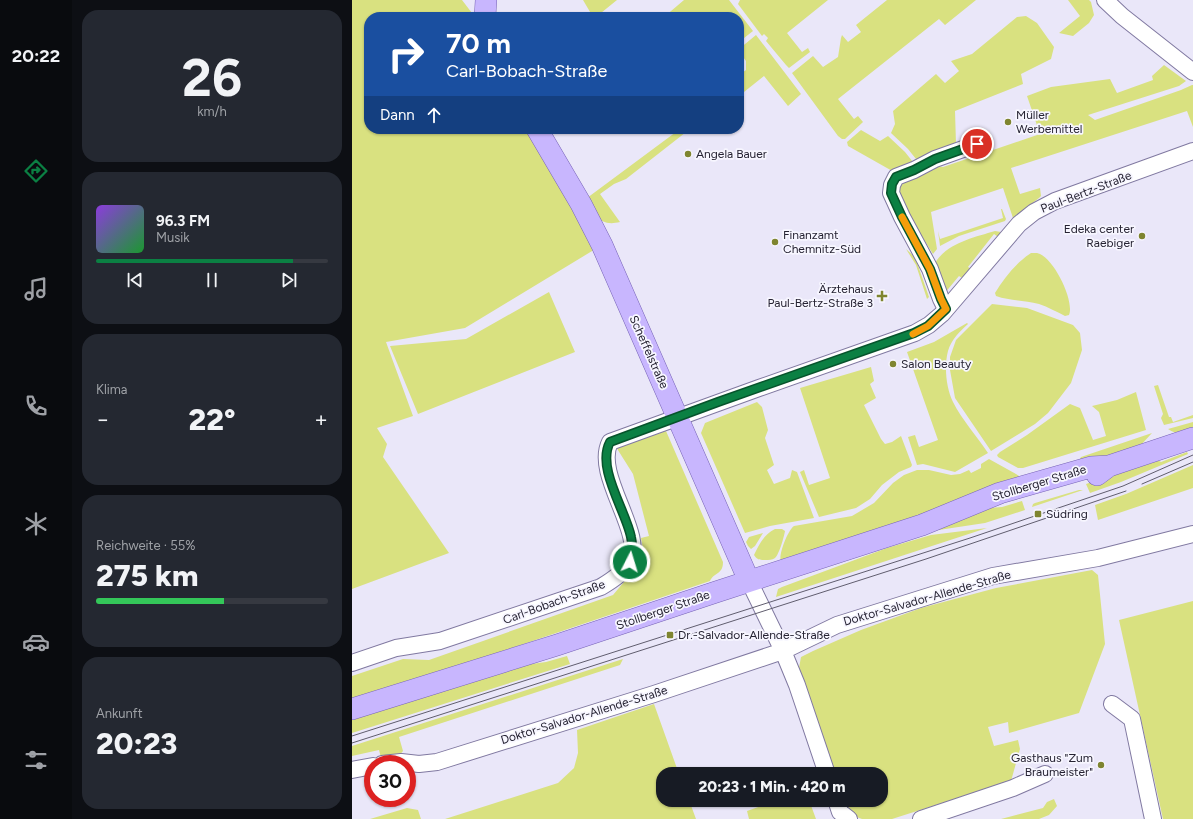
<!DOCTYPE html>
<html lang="de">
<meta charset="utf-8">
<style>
:root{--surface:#171b24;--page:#242831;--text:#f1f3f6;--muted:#9ea1a6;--line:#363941;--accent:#0b8043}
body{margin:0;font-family:Figtree,sans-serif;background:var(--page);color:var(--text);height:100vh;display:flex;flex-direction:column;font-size:15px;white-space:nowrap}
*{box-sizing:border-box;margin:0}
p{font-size:13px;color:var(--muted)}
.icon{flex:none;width:22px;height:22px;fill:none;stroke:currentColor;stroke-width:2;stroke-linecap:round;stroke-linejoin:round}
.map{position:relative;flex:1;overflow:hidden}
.drawer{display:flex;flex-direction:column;gap:10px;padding:10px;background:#0d0f14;width:280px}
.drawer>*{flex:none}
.top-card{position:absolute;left:12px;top:12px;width:380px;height:122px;border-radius:16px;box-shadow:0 1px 3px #0004;background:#1a4fa0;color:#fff;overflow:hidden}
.speed{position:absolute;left:12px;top:755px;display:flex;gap:8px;font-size:20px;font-weight:700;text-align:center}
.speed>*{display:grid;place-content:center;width:52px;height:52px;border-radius:50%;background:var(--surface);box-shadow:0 1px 3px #0004;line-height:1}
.speed .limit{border:6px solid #d22;background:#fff;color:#111}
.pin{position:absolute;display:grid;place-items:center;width:34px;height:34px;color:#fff;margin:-17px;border:2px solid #fff;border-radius:50%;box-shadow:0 1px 4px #0007}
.me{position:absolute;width:44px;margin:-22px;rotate:5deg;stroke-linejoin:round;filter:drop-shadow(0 0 3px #0008)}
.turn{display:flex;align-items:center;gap:14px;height:84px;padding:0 16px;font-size:18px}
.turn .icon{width:52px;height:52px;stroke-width:2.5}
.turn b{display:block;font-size:28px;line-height:34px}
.then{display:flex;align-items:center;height:38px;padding:0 16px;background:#0003;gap:8px;font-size:15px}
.big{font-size:30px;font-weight:800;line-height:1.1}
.drawer .card{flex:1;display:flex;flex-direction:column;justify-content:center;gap:6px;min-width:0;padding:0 14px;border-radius:16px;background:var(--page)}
.drawer .dial{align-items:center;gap:0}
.dial b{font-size:52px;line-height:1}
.song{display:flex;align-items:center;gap:12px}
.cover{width:48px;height:48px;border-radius:6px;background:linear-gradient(135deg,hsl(270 70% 55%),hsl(130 70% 35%))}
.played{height:4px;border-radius:2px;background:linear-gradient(90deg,var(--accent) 85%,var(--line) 85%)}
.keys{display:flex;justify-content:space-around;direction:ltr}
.heat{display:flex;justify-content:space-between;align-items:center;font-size:22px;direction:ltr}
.charge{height:6px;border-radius:3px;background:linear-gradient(90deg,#34c759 55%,var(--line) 0)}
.trip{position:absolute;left:304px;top:767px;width:232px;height:40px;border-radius:16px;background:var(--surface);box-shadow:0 1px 3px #0004;font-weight:800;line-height:40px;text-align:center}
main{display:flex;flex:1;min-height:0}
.tab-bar{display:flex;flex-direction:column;width:72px;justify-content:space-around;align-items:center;background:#090b0e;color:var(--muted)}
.tab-bar .icon{width:28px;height:28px}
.tab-bar .selected{color:var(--accent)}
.tab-bar b{font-size:18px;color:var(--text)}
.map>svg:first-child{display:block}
.green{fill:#d9e180}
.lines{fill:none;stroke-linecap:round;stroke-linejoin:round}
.minor-casing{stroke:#8079a1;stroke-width:18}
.major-casing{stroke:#7763b7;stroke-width:22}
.minor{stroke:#fff;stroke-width:16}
.major{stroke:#c8b6fe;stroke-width:21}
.tram{stroke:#605d6e;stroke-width:1}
.route-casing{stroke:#07532c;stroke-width:10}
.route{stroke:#0b8043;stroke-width:7}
.slow{stroke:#f59e0b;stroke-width:7}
.poi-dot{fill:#7f8530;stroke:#f7f6ff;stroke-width:1.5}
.labels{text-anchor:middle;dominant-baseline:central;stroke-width:3.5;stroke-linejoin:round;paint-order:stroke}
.poi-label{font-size:12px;fill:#262333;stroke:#f7f6ff;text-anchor:start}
.street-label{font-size:12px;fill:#262333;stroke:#f7f6ff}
</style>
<main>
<nav class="tab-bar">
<b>20:22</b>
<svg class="icon selected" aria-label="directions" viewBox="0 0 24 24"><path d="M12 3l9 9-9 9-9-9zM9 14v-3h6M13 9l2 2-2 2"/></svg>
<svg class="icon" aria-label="music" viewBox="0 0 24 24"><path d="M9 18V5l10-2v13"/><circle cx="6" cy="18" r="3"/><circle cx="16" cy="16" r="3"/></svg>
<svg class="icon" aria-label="phone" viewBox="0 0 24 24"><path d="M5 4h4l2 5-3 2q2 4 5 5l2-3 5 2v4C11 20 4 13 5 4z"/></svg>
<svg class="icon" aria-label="climate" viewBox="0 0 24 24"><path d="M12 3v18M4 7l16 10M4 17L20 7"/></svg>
<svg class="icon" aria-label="car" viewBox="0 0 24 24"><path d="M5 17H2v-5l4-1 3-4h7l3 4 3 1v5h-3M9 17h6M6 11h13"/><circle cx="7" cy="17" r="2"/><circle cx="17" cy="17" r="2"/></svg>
<svg class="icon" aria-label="filters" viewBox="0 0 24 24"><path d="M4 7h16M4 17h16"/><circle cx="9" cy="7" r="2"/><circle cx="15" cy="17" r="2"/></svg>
</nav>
<section class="drawer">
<div class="card dial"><b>26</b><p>km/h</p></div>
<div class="card">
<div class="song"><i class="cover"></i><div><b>96.3 FM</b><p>Musik</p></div></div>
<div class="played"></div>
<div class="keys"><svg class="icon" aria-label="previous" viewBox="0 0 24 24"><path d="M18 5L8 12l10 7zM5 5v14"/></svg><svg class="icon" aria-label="pause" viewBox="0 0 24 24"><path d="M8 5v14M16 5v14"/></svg><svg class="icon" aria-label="next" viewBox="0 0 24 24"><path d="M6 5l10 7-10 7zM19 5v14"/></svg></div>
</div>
<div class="card"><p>Klima</p>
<div class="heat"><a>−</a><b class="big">22°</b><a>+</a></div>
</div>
<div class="card"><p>Reichweite · 55%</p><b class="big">275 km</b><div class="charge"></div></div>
<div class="card"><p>Ankunft</p><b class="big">20:23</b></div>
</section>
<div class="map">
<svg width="841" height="819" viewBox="0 0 841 819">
<rect width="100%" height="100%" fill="#eae7f9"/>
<path class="green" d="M 0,0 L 110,0 L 123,17 L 17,17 L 17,129 L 185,129 L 250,245 L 113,328 L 34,342 L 61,416 L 25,428 L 35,444 L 31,457 L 97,553 L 0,589 Z
M 231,0 L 265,0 L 244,17 L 241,17 Z
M 332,0 L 377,0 L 401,31 L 387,42 L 387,17 L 312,17 Z
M 388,0 L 476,0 L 435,33 L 450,52 L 456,48 L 458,52 L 437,68 L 434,65 L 414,41 L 416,38 L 412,34 L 410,36 L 386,4 Z
M 535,0 L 624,0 L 593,25 L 587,19 L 486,99 L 502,119 L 506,116 L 511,122 L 493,139 L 490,139 L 486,136 L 440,73 L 461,56 L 471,67 L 486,57 L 489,38 L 490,35 L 496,42 L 509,32 L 504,25 Z
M 716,0 L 737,0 L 739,2 L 742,15 L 737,23 L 721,36 L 707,33 L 728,16 Z
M 674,16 L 685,23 L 702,47 L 699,59 L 669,74 L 671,84 L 603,111 L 604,144 L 568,164 L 556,149 L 539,133 L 543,124 L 541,111 L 584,74 L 593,83 L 607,71 L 599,61 L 620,54 L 665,17 Z
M 404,35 L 449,94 L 436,106 L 412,76 L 387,96 L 387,75 L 394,70 L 394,61 L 387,51 L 387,49 Z
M 812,65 L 834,81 L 827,86 L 736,115 L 743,120 L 829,90 L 840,85 L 841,85 L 841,127 L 835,111 L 659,168 L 668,194 L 688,188 L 689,196 L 687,198 L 661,218 L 651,188 L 579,212 L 585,249 L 581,254 L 548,201 L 545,186 L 549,181 L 579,165 L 591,167 L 688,134 L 675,96 L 699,87 L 758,79 L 765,93 L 801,80 L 800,76 Z
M 322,129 L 338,129 L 274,179 L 262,184 L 248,194 L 268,222 C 248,227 242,215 235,198 L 324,132 Z
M 509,130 L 528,141 L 536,136 L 553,152 L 565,167 L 542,172 L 496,146 L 495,142 Z
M 649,209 L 650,209 L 654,219 L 653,221 L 607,236 L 588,246 L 586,231 L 588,239 L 651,218 Z
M 643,231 L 655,233 L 649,239 L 642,234 L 616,267 L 621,270 L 613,280 L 607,276 L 592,294 L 580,269 C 590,244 620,238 643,231 Z
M 554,249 L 563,257 L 577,297 L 575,299 L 564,265 Z
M 679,253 C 681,253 683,253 685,253 C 701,256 723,301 717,315 L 713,316 C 705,312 696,307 687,304 C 673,300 658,301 644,296 L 643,293 C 652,278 664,263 679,253 Z
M 197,292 L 223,352 L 66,414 L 38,346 L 114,339 Z
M 640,304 L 675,308 L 721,325 L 728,333 L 730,350 L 719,383 L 696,413 L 683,424 L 639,451 L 603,398 L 598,370 L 598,357 L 604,340 Z
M 615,323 L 616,324 C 608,331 599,340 596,351 C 592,366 594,388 601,402 C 610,420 625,436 636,453 L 603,472 L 571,464 L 565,465 L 556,437 L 563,435 L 567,447 L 586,440 L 555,352 L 582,342 Z
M 519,367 L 522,381 L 518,384 L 524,398 L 512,405 L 529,439 L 533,444 L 540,442 L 549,436 L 560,465 L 559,467 L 547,472 L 530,485 L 518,499 L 504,508 L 467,517 L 448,472 L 452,470 L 457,485 L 478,478 L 448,388 Z
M 806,385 L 817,417 L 819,417 L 821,422 L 841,415 L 841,418 L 812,425 L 809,418 L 811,414 L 802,386 Z
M 784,392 L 794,430 L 671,468 L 666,468 L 646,457 L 645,455 L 648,452 L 675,435 L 718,404 L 728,408 L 741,440 L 754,436 L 747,412 L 740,406 L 765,400 Z
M 405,402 L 410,407 L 416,430 L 413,438 L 422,465 L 415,470 L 422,484 L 438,478 L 440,470 L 445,472 L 462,518 L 418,526 L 393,533 L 349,433 L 353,423 Z
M 841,422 L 841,431 C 831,433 825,435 816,429 Z
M 314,431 L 371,562 C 371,575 362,572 358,581 L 95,670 L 0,701 L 0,676 L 51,659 L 77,660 L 261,595 L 277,576 L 294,566 L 289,538 L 297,536 L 281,474 L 264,447 Z
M 800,433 L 788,446 L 727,467 L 726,462 L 729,457 Z
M 835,452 L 836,454 L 769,482 L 738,493 L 734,484 L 805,460 L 809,462 Z
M 637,459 L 664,474 L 667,476 L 667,481 L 429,562 C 426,555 436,530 442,526 L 500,516 L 522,503 L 541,483 L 552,475 L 565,470 L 577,470 L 599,475 L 608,474 L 617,470 L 619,473 L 629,468 L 629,464 Z
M 841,465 L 841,488 L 746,520 L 743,505 L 774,494 Z
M 727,490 L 731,490 L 680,507 L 681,504 L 683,503 Z
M 670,501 L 673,510 L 633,523 L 580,531 L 637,508 L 650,507 Z
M 635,528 L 424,597 L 426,589 L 430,587 L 535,548 L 579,535 Z
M 423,529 L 430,529 L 433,531 C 432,537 427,555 423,558 C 420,560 417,560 413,560 C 408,560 405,560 402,555 C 407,545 412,534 423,529 Z
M 411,533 L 403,546 L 399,549 L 396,546 L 394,542 L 397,537 Z
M 740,570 L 746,575 L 753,644 L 727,713 L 657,733 L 656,722 L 636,727 L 642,746 L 666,740 L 668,749 L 659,781 L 540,819 L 510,819 L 502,816 L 491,800 L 529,800 L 529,774 L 482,774 L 447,668 L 449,657 L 461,651 L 509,630 L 569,608 L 644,588 Z
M 841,601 L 841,819 L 811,819 L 767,620 Z
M 215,656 L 218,664 L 0,733 L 0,716 L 151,668 L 194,662 Z
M 271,659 L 268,665 L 47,737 L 51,751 L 46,757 L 29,758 L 27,750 L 0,756 L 0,746 Z
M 302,704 L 327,774 L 311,774 L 311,800 L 337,800 L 344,819 L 93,819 L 206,783 L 222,768 L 226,753 L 225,730 Z
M 702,799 L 705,806 L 697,815 L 687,819 L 649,819 L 691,808 L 695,802 Z
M 426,800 L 457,800 L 464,819 L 397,819 L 395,811 Z
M 55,808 L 66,810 L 69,819 L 18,819 Z"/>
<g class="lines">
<g class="minor-casing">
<path id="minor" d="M 753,0 L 770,16 L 841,72
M 594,309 L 589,299 L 578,269 L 550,217 L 539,193 L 540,185 L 544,177 L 562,170 L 583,159 L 625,144
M 0,663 L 44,648 L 88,641 L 249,587 C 260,580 270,574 277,563 C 295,535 241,475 258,442 L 407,388 L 563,333 L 577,325 L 590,314 L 667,224 L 682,212 L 703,201 L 841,151
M 760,704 L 780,719 L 801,819
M 30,764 L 49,762 L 67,764 L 85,762 L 302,694 L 431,651 L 397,581
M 0,770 L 21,766
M 475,774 L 445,685 L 431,651 L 485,625 L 641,576 L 746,558 L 841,534
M 484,800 L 488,812 L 497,819
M 569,819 L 661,788 L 693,774"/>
</g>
<g class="major-casing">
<path id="major" d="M 133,17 L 134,0
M 185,129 L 229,204 L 250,245 L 397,581
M 745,475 L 757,466 L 841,438
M 0,709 L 205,645 L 364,592 L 570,525 L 648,493 L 739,467 L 757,466"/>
</g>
<use href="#minor" class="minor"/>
<use href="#major" class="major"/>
<path class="tram" d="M 790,484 L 841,462
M 0,736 L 618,538 L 771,486 L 841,455
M 0,743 L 574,559 L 774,491"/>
</g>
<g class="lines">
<g class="route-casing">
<path id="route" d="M 278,562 C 280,554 281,546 279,537 C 274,511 244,468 258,442 L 366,402 L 562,333 L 576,326 L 594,309 L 589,299 L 578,269 L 550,217 L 539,193 L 540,184 L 544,177 L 562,170 L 583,159 L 625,144"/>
</g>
<use href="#route" class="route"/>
<path class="slow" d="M 550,217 L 578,269 L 589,299 L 594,309 L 576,326 L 561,334"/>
</g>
<g class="poi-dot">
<circle cx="656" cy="122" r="4"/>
<circle cx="336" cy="154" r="4"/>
<circle cx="790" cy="236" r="4"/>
<circle cx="423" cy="242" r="4"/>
<path d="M528 290h4v4h4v4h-4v4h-4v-4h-4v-4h4z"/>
<circle cx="541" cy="364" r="4"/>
<rect x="682" y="510" width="8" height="8" rx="2"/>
<rect x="314" y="631" width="8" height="8" rx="2"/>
<circle cx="749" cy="765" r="4"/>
</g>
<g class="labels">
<g class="poi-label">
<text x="664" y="115">Müller<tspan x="664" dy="14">Werbemittel</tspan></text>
<text x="344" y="154">Angela Bauer</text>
<text x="782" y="229" text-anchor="end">Edeka center<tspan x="782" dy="14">Raebiger</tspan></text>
<text x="431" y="235">Finanzamt<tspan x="431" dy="14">Chemnitz-Süd</tspan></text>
<text x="521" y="289" text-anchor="end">Ärztehaus<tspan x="521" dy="14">Paul-Bertz-Straße 3</tspan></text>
<text x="549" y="364">Salon Beauty</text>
<text x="694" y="514">Südring</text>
<text x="326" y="635">Dr.-Salvador-Allende-Straße</text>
<text x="741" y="758" text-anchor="end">Gasthaus "Zum<tspan x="741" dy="14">Braumeister"</tspan></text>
</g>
<g class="street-label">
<text transform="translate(734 192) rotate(-21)">Paul-Bertz-Straße</text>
<text transform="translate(297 352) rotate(66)">Scheffelstraße</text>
<text transform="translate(687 483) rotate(-17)">Stollberger Straße</text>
<text transform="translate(575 598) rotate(-16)">Doktor-Salvador-Allende-Straße</text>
<text transform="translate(202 602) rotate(-20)">Carl-Bobach-Straße</text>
<text transform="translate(311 610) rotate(-19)">Stollberger Straße</text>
<text transform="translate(232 715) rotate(-17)">Doktor-Salvador-Allende-Straße</text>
</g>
</g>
</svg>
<div class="speed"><div class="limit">30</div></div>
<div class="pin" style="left:625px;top:144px;background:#d93025"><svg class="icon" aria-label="arrive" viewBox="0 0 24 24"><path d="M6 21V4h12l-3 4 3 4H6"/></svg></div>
<svg class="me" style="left:278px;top:562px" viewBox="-20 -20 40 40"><circle r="17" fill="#0b8043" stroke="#fff" stroke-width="3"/><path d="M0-11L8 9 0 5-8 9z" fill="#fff"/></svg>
<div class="trip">20:23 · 1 Min. · 420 m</div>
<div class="top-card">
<div class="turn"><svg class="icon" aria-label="right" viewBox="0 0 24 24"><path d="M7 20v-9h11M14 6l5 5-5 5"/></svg><div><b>70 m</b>Carl-Bobach-Straße</div></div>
<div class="then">Dann<svg class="icon" aria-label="ahead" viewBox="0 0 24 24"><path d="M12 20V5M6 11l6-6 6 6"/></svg></div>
</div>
</div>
</main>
